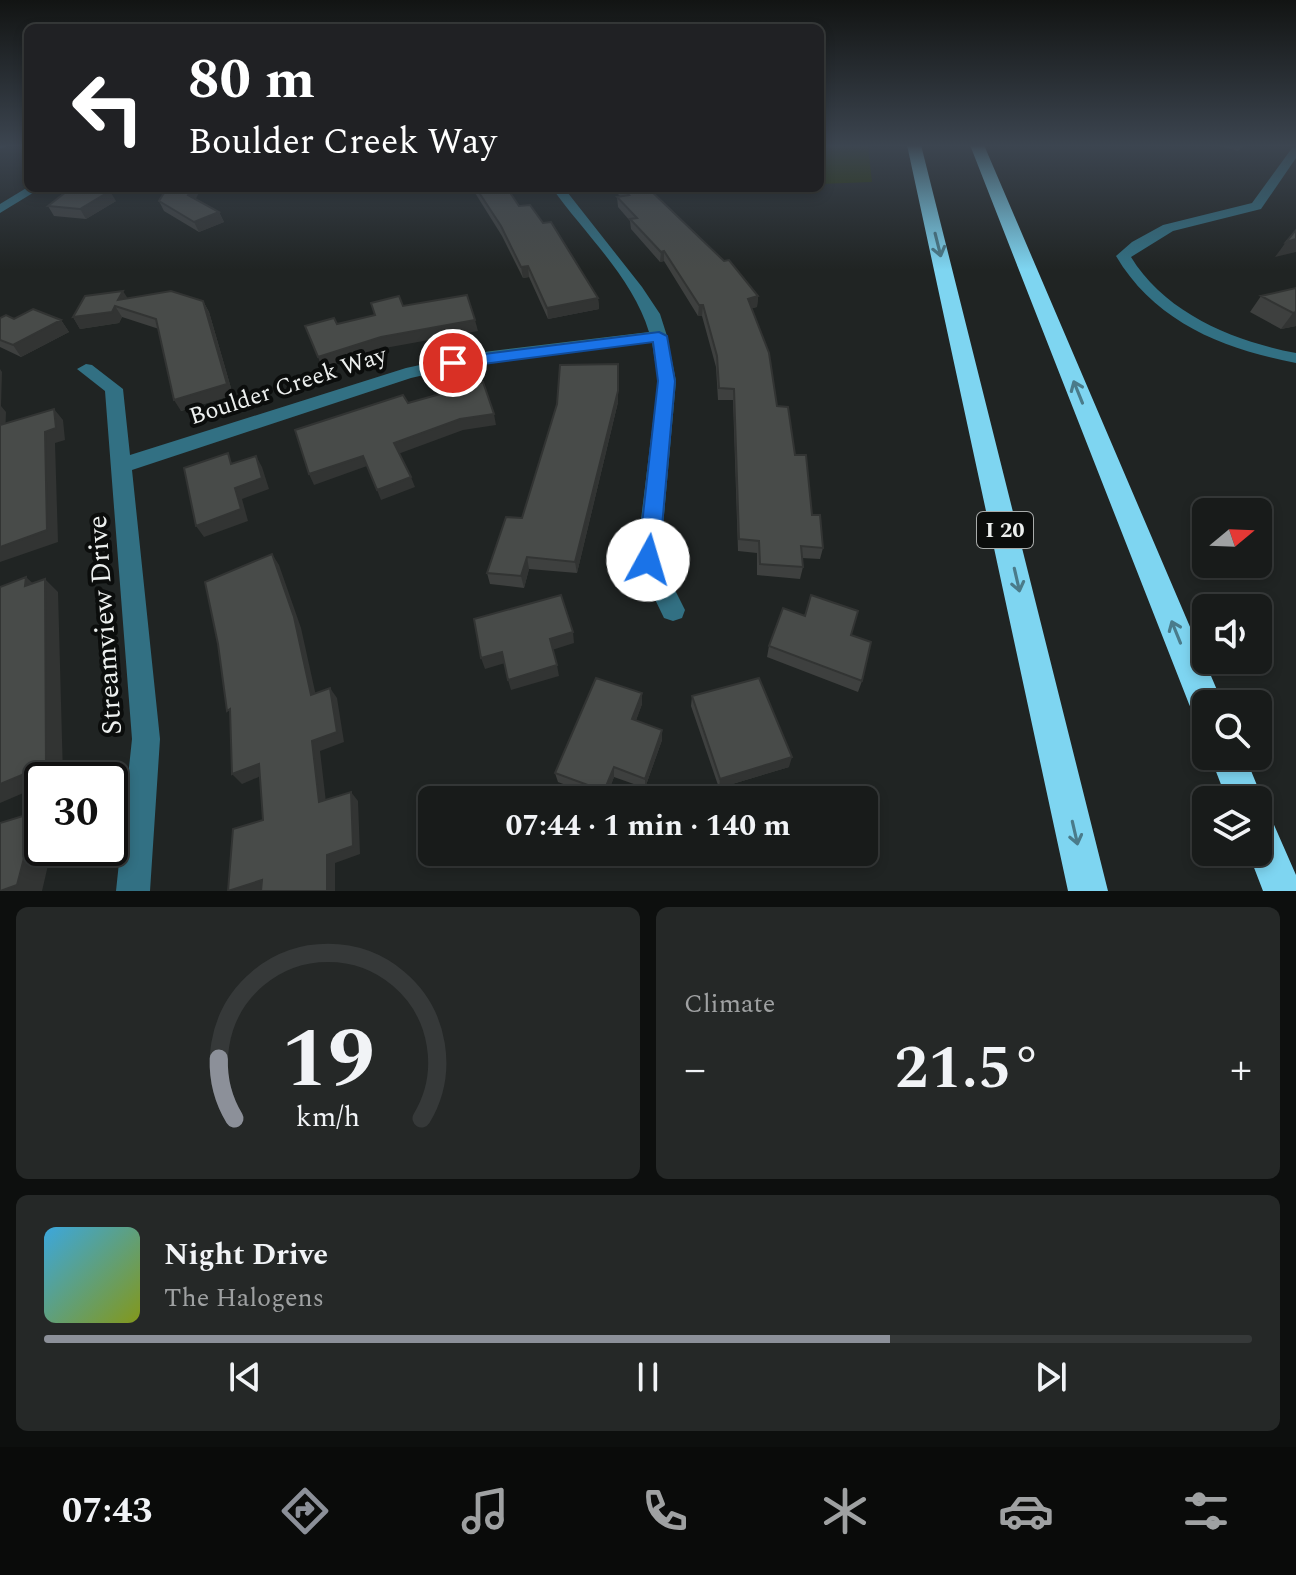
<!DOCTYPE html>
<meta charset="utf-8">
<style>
:root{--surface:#181b1a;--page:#252827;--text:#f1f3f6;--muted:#9fa1a2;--line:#363939;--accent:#8c9099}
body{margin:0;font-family:Spectral,serif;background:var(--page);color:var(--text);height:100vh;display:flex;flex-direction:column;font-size:30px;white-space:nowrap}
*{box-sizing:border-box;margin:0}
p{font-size:26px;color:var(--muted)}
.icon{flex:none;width:44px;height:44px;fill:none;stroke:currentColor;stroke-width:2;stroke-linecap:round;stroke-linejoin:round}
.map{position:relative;height:891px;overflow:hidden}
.details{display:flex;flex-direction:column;gap:16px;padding:16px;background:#0d0f0e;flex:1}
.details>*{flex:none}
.guide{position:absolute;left:24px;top:24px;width:800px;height:168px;border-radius:12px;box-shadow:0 4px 12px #0003,0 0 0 2px var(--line);background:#202124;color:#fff;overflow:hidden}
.needle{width:52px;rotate:71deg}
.tools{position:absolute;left:1192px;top:498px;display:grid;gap:16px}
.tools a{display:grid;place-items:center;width:80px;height:80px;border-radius:12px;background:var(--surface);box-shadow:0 4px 12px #0003,0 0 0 2px var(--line);font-size:40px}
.speed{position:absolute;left:24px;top:762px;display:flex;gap:16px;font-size:40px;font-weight:700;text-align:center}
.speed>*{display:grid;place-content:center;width:104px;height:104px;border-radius:50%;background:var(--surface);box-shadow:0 4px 12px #0003,0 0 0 2px var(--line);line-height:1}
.speed .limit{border:4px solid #111;border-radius:12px;background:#fff;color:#111}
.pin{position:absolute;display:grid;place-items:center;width:68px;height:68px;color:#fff;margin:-34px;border:4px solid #fff;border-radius:50%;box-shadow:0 2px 8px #0007}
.me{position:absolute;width:88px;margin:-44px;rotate:6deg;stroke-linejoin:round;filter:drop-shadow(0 0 6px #0008)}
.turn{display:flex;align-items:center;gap:28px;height:168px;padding:0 32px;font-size:36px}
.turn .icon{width:104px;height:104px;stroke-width:2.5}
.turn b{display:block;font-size:56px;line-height:68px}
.big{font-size:60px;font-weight:700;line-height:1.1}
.details .widget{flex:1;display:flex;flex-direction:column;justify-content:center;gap:12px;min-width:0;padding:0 28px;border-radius:12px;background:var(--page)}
.details .dial{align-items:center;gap:0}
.dial svg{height:208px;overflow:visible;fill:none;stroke:var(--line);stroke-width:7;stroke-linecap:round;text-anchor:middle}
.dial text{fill:var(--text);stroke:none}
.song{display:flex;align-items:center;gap:24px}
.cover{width:96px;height:96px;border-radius:12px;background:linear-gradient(135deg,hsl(200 70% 55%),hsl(70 70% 35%))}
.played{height:8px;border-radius:4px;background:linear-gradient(90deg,var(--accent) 70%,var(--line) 70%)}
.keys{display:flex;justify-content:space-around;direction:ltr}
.heat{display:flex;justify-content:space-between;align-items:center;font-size:44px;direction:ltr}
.details .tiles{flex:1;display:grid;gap:16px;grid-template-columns:1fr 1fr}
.widget:last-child{grid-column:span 2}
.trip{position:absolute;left:418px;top:786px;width:460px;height:80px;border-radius:12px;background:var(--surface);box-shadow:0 4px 12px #0003,0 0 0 2px var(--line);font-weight:700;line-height:80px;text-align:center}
.tabs{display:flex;height:128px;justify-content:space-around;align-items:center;background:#0a0b0a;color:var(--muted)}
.tabs .icon{width:56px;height:56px}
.tabs .on{color:var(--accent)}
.tabs b{font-size:36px;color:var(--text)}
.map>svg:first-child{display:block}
.green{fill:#253301}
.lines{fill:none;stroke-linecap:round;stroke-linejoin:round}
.stream{stroke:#396698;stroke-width:5}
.street{fill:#327083;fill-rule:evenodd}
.highway{fill:#7ed5f1;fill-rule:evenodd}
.wall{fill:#3e403f}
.shaded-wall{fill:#323433}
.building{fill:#484b49;stroke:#323433;stroke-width:2}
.oneway{stroke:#4a7b8a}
.route{fill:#1a73e8;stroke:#114b97;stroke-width:2}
.labels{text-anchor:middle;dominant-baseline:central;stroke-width:8;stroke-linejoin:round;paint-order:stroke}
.shield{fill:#0b0d0c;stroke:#a9acab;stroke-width:2}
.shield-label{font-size:22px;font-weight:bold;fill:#edf0ef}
.street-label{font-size:24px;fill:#edf0ef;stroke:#0b0d0c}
.near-street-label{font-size:28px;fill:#edf0ef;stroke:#0b0d0c}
</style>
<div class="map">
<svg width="1296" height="891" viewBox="0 0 1296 891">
<rect width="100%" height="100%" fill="#202423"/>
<path class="green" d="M 820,145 L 868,145 L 872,182 L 820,184 Z"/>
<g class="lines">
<path class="stream" d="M 0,146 L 4,145"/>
<path class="street" d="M 1296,147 L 1296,158 L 1261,209 L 1173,231 L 1131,257 C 1165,313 1233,341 1296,353 L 1296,363 C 1223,349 1155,322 1116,256 L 1132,242 L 1163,225 L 1252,203 L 1292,148 Z
M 28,187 L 41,188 L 0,213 L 0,204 Z
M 552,188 L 564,188 L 642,287 L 660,314 L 667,336 L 676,381 L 660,560 L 685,610 L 682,618 L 673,621 L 664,618 L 636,560 L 658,381 L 652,342 L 476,363 L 411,378 L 132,470 L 160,739 L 150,891 L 116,891 L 132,739 L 105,391 L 77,369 L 86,364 L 92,365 L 123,389 L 130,455 L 406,368 L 476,353 L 649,332 C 633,278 584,233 552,188 Z"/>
<path class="highway" d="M 907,145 L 921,145 L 1108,891 L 1068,891 Z
M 970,145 L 984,145 L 1223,704 L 1206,704 L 1206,720 L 1194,715 L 1189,704 Z
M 1210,756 L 1245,756 L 1263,800 L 1258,812 L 1271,818 L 1296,875 L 1296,891 L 1263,891 L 1248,852 L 1258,852 L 1258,800 L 1227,800 Z"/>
</g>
<path class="wall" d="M 1216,145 L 1245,145 L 1238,151 Z
M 472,188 L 507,188 L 519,206 L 543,223 L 598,298 L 599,309 L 548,319 L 529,277 L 523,278 L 502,236 Z
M 612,188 L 648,188 L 758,296 L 757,307 L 752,308 L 777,406 L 795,455 L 812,515 L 823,548 L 820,559 L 802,558 L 803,567 L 800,579 L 757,575 L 757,553 L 738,551 L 733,400 L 718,400 L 716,367 L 702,316 L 698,316 L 664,261 L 660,262 L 631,229 L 630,221 L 618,207 L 617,197 L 620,196 Z
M 196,199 L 219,212 L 224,222 L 199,232 L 164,211 L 159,201 Z
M 116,201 L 86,219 L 54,216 L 48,206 Z
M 1296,288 L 1296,326 L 1281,329 L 1250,312 L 1261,296 Z
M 127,298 L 203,301 L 209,312 L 233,395 L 181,411 L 159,329 L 122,317 L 119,323 L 80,329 L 73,317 Z
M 0,318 L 61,320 L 69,332 L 21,357 L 0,347 Z
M 618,402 L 577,573 L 529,569 L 524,588 L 490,584 L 487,573 L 522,518 Z
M 851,635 L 862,681 L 858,692 L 767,657 L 769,646 Z
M 642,693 L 642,704 L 636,720 L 662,740 L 645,788 L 614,777 L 605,800 L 558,782 L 555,773 Z
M 692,696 L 789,767 L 719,788 L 691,706 Z"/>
<path class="shaded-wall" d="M 192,188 L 201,188 L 193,205 L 188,195 Z
M 110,191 L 116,201 L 86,219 L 80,209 Z
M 219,212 L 224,222 L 199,232 L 194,222 Z
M 1296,239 L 1296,252 L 1275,257 L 1286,242 Z
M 664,251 L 664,261 L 660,262 L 661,252 Z
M 528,266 L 529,277 L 523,278 L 521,267 Z
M 123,291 L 130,302 L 125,310 L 118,300 Z
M 758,296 L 757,307 L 747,309 L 748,299 Z
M 598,298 L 599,309 L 548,319 L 547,308 Z
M 203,301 L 209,312 L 233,395 L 181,411 L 174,400 Z
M 699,305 L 703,305 L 702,316 L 698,316 Z
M 115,306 L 122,317 L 119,323 L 80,329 L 73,317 Z
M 1296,312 L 1296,326 L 1281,329 L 1293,313 Z
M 61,320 L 69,332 L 21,357 L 13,345 Z
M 475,320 L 478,331 L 385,348 L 322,368 L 318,357 L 381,337 Z
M 618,364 L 618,402 L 577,573 L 575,562 Z
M 0,369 L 2,372 L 1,406 L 6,412 L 5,438 L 0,432 Z
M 54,409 L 63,420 L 65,440 L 55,443 L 58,542 L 0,562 L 0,547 Z
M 494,414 L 496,425 L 463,430 L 398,454 L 394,443 L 460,419 Z
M 256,456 L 262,467 L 269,489 L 242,499 L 248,521 L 204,537 L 196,526 L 235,488 Z
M 363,456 L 367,466 L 314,485 L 309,474 Z
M 411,477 L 415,487 L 381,500 L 377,490 Z
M 272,554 L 279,565 L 301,628 L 318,705 L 311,695 Z
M 527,557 L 529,569 L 524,588 L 521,576 Z
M 26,577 L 40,590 L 25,586 Z
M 45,579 L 58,592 L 63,776 L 54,780 L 42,780 L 42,785 L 0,803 L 0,784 Z
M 573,632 L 574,643 L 552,650 L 550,639 Z
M 502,652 L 505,663 L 485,669 L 481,658 Z
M 557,665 L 559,676 L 511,690 L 508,680 Z
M 330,688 L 337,698 L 344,742 L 320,751 L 327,811 L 319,802 L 312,741 Z
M 642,693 L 642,704 L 633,729 L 632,719 Z
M 662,730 L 662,740 L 645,788 L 645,779 Z
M 792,757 L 789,767 L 719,788 L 720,779 Z
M 259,764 L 268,773 L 242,784 L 232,774 Z
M 614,767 L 614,777 L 605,800 L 604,791 Z
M 351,792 L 358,801 L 360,854 L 335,863 L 335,891 L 327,891 L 327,855 Z
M 36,812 L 42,815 L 42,848 L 52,848 L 42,891 L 0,891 Z
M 262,880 L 262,891 L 230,891 Z"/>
<path class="building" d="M 71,188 L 80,188 L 110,191 L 80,209 L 48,206 Z
M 167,188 L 192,188 L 188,195 L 219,212 L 194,222 L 159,201 Z
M 476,188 L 507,188 L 519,206 L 530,205 L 543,223 L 551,222 L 598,298 L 547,308 L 528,266 L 521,267 L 501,226 Z
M 622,188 L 648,188 L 724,261 L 729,260 L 758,296 L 748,299 L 769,353 L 777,406 L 788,407 L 795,455 L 806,455 L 812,515 L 820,515 L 823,548 L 801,546 L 803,567 L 760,564 L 759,541 L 739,539 L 734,389 L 719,388 L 717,356 L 703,305 L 699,305 L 664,251 L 661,252 L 630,219 L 637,218 L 617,197 L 629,195 Z
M 1296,230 L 1296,239 L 1286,242 Z
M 1296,288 L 1296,312 L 1293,313 L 1261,296 Z
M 123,291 L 118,300 L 171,291 L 203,301 L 227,384 L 174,400 L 156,319 L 115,306 L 112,312 L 73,317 L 85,296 Z
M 467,295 L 475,320 L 381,337 L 318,357 L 305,326 L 334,318 L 337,324 L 375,315 L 371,303 L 399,296 L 403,306 Z
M 33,309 L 61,320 L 13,345 L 0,340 L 0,318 L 6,315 L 14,319 Z
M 618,364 L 618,391 L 575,562 L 527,557 L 521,576 L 487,573 L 506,517 L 522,518 L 557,404 L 560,365 Z
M 483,382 L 494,414 L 460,419 L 394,443 L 411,477 L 377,490 L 363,456 L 309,474 L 295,430 L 403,395 L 408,403 Z
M 54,409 L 56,428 L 45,432 L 47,530 L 0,547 L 0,425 Z
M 228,453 L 231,464 L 256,456 L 262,478 L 235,488 L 241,509 L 196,526 L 184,468 Z
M 272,554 L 294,617 L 311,695 L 330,688 L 337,732 L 312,741 L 319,802 L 351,792 L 353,846 L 327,855 L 327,891 L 261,891 L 262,880 L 228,891 L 233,829 L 263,820 L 259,764 L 232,774 L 230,709 L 227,711 L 218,644 L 205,582 Z
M 26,577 L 25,586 L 45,579 L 46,765 L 0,784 L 0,587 Z
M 561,595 L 573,632 L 550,639 L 557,665 L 508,680 L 502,652 L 481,658 L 474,619 Z
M 811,595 L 858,611 L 851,635 L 871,642 L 862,681 L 769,646 L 783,608 L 805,616 Z
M 596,678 L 642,693 L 632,719 L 662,730 L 645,779 L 614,767 L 604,791 L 555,773 Z
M 759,678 L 792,757 L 720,779 L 692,696 Z
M 36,812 L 17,885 L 0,891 L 0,823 Z"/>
<defs><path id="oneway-shaft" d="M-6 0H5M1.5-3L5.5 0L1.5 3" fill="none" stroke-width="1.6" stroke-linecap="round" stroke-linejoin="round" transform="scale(2)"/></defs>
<g class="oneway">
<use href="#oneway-shaft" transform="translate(938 245) rotate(76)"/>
<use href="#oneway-shaft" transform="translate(1078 392) rotate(-112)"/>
<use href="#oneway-shaft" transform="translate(1017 580) rotate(77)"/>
<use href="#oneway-shaft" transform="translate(1176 632) rotate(-112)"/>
<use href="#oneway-shaft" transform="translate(1075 833) rotate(77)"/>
</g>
<linearGradient id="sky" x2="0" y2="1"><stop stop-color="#121413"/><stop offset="0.54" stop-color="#3c4550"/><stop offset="1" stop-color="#3c4550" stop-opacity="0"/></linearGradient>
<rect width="1296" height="270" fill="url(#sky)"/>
<path class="route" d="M 659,332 L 667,336 L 675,381 L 659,560 L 648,569 L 638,560 L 658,381 L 653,342 L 453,368 L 445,363 L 453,358 Z"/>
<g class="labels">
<rect class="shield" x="977" y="512" width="56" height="36" rx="6"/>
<g class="shield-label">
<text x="1005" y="530">I 20</text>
</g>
<g class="street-label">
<text transform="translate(288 386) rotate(-18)">Boulder Creek Way</text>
</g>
<g class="near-street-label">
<text transform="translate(105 625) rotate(-94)">Streamview Drive</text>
</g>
</g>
</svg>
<div class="tools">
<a><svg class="needle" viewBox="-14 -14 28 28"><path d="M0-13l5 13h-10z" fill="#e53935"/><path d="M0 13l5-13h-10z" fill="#9fa1a2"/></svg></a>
<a><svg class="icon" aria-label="sound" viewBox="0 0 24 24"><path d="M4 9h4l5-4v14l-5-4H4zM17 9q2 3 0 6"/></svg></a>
<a><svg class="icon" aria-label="search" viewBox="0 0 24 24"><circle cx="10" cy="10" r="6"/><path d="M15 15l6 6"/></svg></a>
<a><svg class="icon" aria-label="layers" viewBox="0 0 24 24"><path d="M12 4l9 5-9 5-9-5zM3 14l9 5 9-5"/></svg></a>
</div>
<div class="speed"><div class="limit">30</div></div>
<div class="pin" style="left:453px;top:363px;background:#d93025"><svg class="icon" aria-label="arrive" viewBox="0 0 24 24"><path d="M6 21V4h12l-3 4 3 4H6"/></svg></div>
<svg class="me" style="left:648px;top:560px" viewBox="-20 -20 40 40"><circle r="19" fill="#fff"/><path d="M0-13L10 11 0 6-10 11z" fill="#1a73e8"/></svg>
<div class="trip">07:44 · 1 min · 140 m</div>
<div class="guide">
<div class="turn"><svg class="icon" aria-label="left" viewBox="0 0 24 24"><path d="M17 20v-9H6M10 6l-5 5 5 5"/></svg><div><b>80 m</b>Boulder Creek Way</div></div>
</div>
</div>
<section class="details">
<div class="tiles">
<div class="widget dial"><svg viewBox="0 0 100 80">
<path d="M14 69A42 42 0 1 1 86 69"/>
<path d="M14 69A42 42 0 0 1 8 46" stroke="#8c9099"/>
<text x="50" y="56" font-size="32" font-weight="700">19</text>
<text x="50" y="72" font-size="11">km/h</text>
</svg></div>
<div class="widget"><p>Climate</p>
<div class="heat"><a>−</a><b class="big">21.5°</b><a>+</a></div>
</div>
<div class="widget">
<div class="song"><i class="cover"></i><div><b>Night Drive</b><p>The Halogens</p></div></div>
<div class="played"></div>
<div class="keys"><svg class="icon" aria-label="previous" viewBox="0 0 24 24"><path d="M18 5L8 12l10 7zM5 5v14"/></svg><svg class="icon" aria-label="pause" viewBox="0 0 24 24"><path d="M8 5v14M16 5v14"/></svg><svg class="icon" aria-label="next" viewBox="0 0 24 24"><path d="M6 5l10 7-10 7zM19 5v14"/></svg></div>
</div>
</div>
</section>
<nav class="tabs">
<b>07:43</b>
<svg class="icon on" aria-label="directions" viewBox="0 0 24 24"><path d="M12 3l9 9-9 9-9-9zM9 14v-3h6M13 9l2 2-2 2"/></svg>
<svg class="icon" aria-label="music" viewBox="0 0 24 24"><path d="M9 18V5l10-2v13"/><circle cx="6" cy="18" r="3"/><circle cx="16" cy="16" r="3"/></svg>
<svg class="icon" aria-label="phone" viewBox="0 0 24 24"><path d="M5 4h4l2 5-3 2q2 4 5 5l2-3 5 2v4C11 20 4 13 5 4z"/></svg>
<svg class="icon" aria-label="climate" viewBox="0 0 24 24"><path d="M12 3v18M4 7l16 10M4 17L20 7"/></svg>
<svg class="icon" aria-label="car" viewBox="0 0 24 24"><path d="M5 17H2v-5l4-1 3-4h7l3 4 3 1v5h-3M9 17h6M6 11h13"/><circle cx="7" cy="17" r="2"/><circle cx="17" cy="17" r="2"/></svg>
<svg class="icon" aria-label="filters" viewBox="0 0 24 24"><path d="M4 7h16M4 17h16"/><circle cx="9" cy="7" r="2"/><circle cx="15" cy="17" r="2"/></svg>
</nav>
